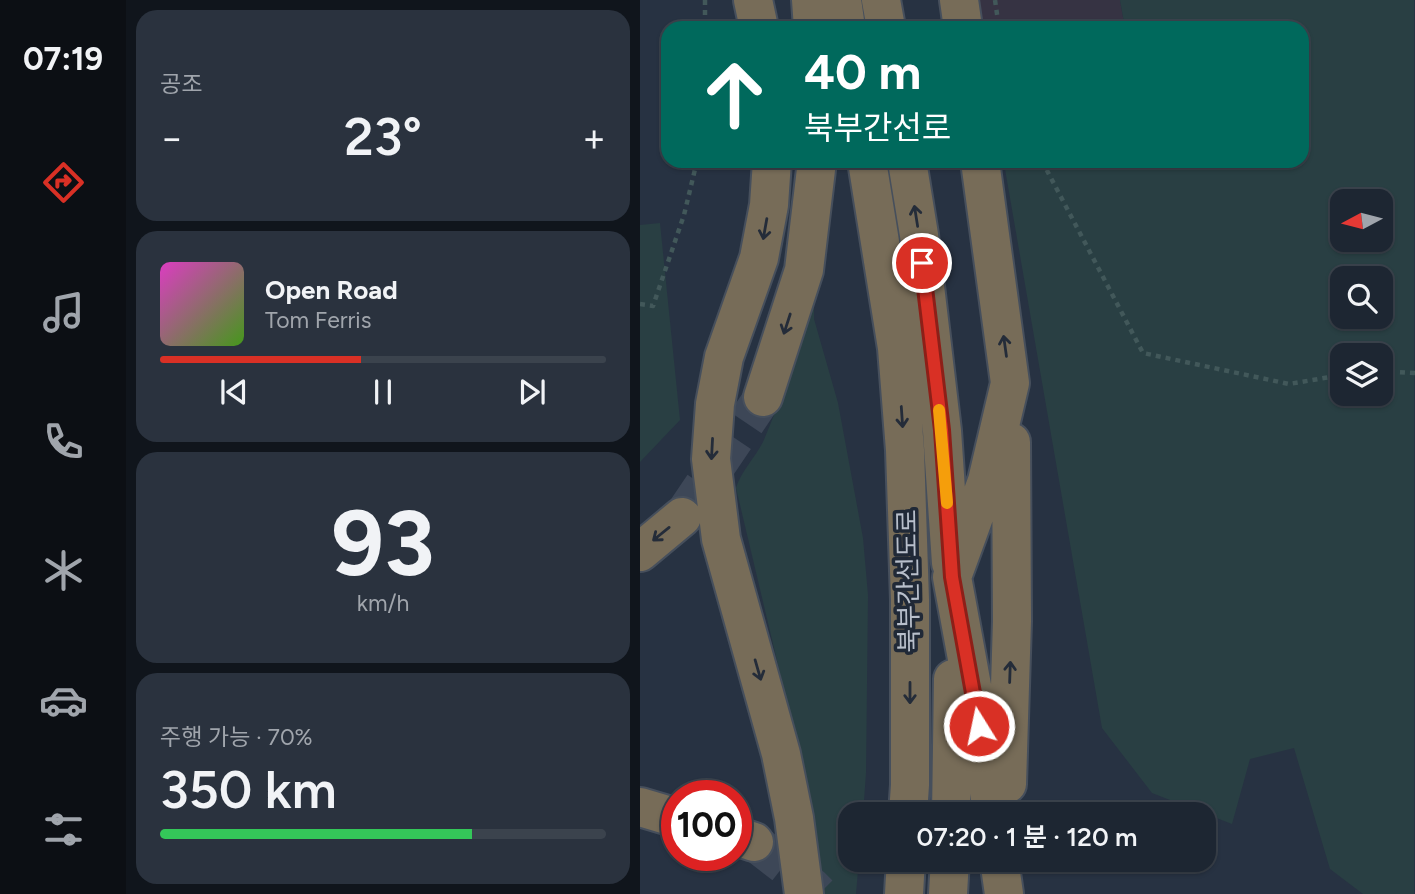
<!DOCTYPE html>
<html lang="ko">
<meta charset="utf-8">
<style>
:root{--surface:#1d2632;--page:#2a323e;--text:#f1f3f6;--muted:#a0a5ac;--line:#3b434d;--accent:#d93025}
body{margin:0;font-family:Figtree,"Noto Sans KR",sans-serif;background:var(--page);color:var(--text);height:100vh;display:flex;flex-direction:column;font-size:26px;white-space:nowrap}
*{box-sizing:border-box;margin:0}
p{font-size:23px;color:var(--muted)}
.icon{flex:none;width:38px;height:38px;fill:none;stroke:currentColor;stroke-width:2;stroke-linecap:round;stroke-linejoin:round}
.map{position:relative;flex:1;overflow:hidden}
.details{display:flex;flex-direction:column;gap:10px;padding:10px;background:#10151c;width:514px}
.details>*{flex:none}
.top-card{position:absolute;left:21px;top:21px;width:648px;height:147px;border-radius:21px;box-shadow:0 2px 5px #0004,0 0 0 2px var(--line);background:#00695c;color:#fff;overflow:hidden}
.needle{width:46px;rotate:263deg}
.controls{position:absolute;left:690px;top:189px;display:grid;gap:14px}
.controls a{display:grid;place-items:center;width:63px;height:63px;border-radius:14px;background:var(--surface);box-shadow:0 2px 5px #0004,0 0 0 2px var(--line);font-size:35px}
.speed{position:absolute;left:21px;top:780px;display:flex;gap:14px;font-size:35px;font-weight:700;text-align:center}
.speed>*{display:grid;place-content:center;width:91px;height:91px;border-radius:50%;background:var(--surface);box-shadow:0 2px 5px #0004,0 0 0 2px var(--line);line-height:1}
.speed .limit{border:10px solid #d22;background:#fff;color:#111}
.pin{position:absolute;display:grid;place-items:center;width:60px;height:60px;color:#fff;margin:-30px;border:4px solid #fff;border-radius:50%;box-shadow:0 2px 7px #0007}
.me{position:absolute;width:77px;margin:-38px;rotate:350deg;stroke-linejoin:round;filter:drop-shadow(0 0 5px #0008)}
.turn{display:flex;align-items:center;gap:24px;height:147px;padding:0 28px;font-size:32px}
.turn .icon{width:91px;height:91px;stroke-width:2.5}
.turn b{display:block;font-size:49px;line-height:60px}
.big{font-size:52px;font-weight:600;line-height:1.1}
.details .tile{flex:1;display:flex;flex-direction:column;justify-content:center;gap:10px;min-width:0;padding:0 24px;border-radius:21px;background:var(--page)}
.details .dial{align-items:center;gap:0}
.dial b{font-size:91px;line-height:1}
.song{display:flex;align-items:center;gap:21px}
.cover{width:84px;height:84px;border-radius:10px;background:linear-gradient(135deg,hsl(310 70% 55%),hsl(100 70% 35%))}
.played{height:7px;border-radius:4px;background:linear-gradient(90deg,var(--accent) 45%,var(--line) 45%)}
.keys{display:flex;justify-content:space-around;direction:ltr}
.heat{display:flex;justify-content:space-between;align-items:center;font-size:38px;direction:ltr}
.charge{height:10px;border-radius:5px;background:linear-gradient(90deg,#34c759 70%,var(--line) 0)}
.trip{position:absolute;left:198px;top:802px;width:378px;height:70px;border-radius:21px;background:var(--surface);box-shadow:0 2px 5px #0004,0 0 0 2px var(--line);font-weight:600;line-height:70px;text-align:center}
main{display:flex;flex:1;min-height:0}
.menu{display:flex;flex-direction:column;width:126px;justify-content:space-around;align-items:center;background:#0c0f14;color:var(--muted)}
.menu .icon{width:49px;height:49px}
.menu .selected{color:var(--accent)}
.menu b{font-size:32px;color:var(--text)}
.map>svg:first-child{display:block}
.medical{fill:#363343}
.green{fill:#293f43;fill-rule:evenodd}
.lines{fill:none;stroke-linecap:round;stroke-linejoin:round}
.highway-tunnel{stroke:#3d4757;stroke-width:38;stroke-dasharray:38 19;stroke-linecap:butt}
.highway-casing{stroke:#464f5c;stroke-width:42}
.path{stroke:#42585a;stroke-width:4.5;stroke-dasharray:5 5;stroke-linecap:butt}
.highway{stroke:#776c58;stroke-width:38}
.oneway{stroke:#242c39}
.route-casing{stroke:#8d1f18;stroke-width:18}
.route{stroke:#d93025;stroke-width:12}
.slow{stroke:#f59e0b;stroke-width:12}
.labels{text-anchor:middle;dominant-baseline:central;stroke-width:7;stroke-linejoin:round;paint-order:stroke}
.street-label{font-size:26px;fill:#b8bfcb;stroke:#202937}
</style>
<main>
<nav class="menu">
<b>07:19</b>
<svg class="icon selected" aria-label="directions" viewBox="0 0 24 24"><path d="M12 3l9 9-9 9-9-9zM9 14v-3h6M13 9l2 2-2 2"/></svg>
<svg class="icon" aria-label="music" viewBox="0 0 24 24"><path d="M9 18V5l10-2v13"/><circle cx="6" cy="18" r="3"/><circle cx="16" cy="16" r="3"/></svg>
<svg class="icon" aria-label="phone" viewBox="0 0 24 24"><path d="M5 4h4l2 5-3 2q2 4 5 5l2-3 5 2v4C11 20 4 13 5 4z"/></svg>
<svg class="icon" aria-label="climate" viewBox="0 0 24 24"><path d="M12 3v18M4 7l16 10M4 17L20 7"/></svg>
<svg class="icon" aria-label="car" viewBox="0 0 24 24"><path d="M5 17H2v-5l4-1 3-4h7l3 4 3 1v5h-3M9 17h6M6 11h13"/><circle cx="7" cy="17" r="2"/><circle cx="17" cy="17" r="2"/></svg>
<svg class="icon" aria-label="filters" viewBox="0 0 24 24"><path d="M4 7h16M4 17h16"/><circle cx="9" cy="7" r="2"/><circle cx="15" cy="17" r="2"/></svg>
</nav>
<section class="details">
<div class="tile"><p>공조</p>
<div class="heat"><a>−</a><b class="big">23°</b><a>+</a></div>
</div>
<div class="tile">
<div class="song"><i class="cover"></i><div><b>Open Road</b><p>Tom Ferris</p></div></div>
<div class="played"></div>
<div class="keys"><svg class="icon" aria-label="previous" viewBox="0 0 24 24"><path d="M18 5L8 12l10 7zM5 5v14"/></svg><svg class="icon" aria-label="pause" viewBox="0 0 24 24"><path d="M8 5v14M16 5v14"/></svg><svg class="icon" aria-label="next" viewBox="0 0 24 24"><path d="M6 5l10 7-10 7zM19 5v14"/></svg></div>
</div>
<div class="tile dial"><b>93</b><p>km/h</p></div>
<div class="tile"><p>주행 가능 · 70%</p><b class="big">350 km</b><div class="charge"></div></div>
</section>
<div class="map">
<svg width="775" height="894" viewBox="0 0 775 894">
<rect width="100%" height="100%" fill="#273242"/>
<path class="medical" d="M 331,0 L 480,0 L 485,28 L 336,28 Z"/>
<path class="green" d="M 480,0 L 774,0 L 774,894 L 723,894 L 690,869 L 654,748 L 610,759 L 592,824 L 512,793 L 462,728 L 365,169 L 413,161 L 662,161 L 662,28 L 485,28 ZM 702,201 L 740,201 L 740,240 L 702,240 ZM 702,278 L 740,278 L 740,317 L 702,317 ZM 702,355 L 740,355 L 740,394 L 702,394 Z
M 20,223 L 40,420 L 0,462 L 0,225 Z
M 174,300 L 174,319 L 198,403 L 223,538 L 228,595 L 226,773 L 223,814 L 210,814 L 210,859 L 219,859 L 216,894 L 185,894 L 177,842 L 161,762 L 96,488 C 101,471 115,458 123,442 C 143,396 158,347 174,300 Z"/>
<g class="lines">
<path class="highway-tunnel" d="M 42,517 L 123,397
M 114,842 L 171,886 L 179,894"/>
<g class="highway-casing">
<path id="highway" d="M 113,0 L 119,28
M 171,0 L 173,28
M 202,0 L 206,28
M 241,0 L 246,28
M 319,0 L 323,28
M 132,161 L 129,205 L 119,258 L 84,357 L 75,404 L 71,459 L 81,539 L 141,754 L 154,818 L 164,894
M 227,161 L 257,348 L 265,450 L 270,600 L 270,785 L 268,814
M 267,161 L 279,235 L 302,431 L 311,563
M 340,161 L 370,383 L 347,481 L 312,577 L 344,751 L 352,814
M 123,397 L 164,270 L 177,161
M 0,552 L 42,517
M 367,784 L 372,621 L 371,442
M 0,807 L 37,818
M 311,814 L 313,679
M 96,836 L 114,842
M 359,859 L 364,894
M 264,894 L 266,859
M 308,894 L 310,859"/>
</g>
<path class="path" d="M 65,0 L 65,28
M 355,0 L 359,28
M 402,161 L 503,353 L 649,384 L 702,375
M 0,304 L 13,306 L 44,215 L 57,161
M 740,371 L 775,373"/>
<use href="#highway" class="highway"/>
</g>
<defs><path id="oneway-shaft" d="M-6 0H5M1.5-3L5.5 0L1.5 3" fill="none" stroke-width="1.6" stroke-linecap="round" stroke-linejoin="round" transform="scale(1.75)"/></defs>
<g class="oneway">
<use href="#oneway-shaft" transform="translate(276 216) rotate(-99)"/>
<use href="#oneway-shaft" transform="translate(125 229) rotate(100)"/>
<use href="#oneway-shaft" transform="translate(147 324) rotate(108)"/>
<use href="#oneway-shaft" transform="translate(365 346) rotate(-98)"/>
<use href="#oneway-shaft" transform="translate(262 417) rotate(86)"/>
<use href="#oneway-shaft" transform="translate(72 449) rotate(93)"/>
<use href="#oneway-shaft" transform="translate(21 534) rotate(141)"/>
<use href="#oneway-shaft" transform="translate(118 670) rotate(74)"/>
<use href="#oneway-shaft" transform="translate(370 672) rotate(-88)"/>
<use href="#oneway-shaft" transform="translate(270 693) rotate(90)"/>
</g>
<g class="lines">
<g class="route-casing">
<path id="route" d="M 282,263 L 302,430 L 312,577 L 339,726"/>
</g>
<use href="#route" class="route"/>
<path class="slow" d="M 299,410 L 307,503"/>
</g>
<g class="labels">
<g class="street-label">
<text transform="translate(268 581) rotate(-91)">북부간선도로</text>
</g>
</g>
</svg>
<div class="controls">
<a><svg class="needle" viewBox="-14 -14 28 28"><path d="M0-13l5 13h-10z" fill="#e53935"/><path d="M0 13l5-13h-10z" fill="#a0a5ac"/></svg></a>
<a><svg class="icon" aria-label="search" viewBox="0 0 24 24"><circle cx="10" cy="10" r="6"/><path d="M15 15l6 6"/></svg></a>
<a><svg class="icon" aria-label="layers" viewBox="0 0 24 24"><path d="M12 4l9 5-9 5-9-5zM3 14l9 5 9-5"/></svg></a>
</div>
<div class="speed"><div class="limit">100</div></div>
<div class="pin" style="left:282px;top:263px;background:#d93025"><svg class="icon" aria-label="arrive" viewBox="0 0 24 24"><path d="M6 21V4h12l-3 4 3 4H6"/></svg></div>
<svg class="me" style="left:339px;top:726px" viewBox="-20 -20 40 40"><circle r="17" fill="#d93025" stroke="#fff" stroke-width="3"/><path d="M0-11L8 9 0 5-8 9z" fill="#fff"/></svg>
<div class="trip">07:20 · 1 분 · 120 m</div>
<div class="top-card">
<div class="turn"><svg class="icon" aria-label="ahead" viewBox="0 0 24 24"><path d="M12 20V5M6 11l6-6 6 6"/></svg><div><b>40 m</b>북부간선로</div></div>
</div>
</div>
</main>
